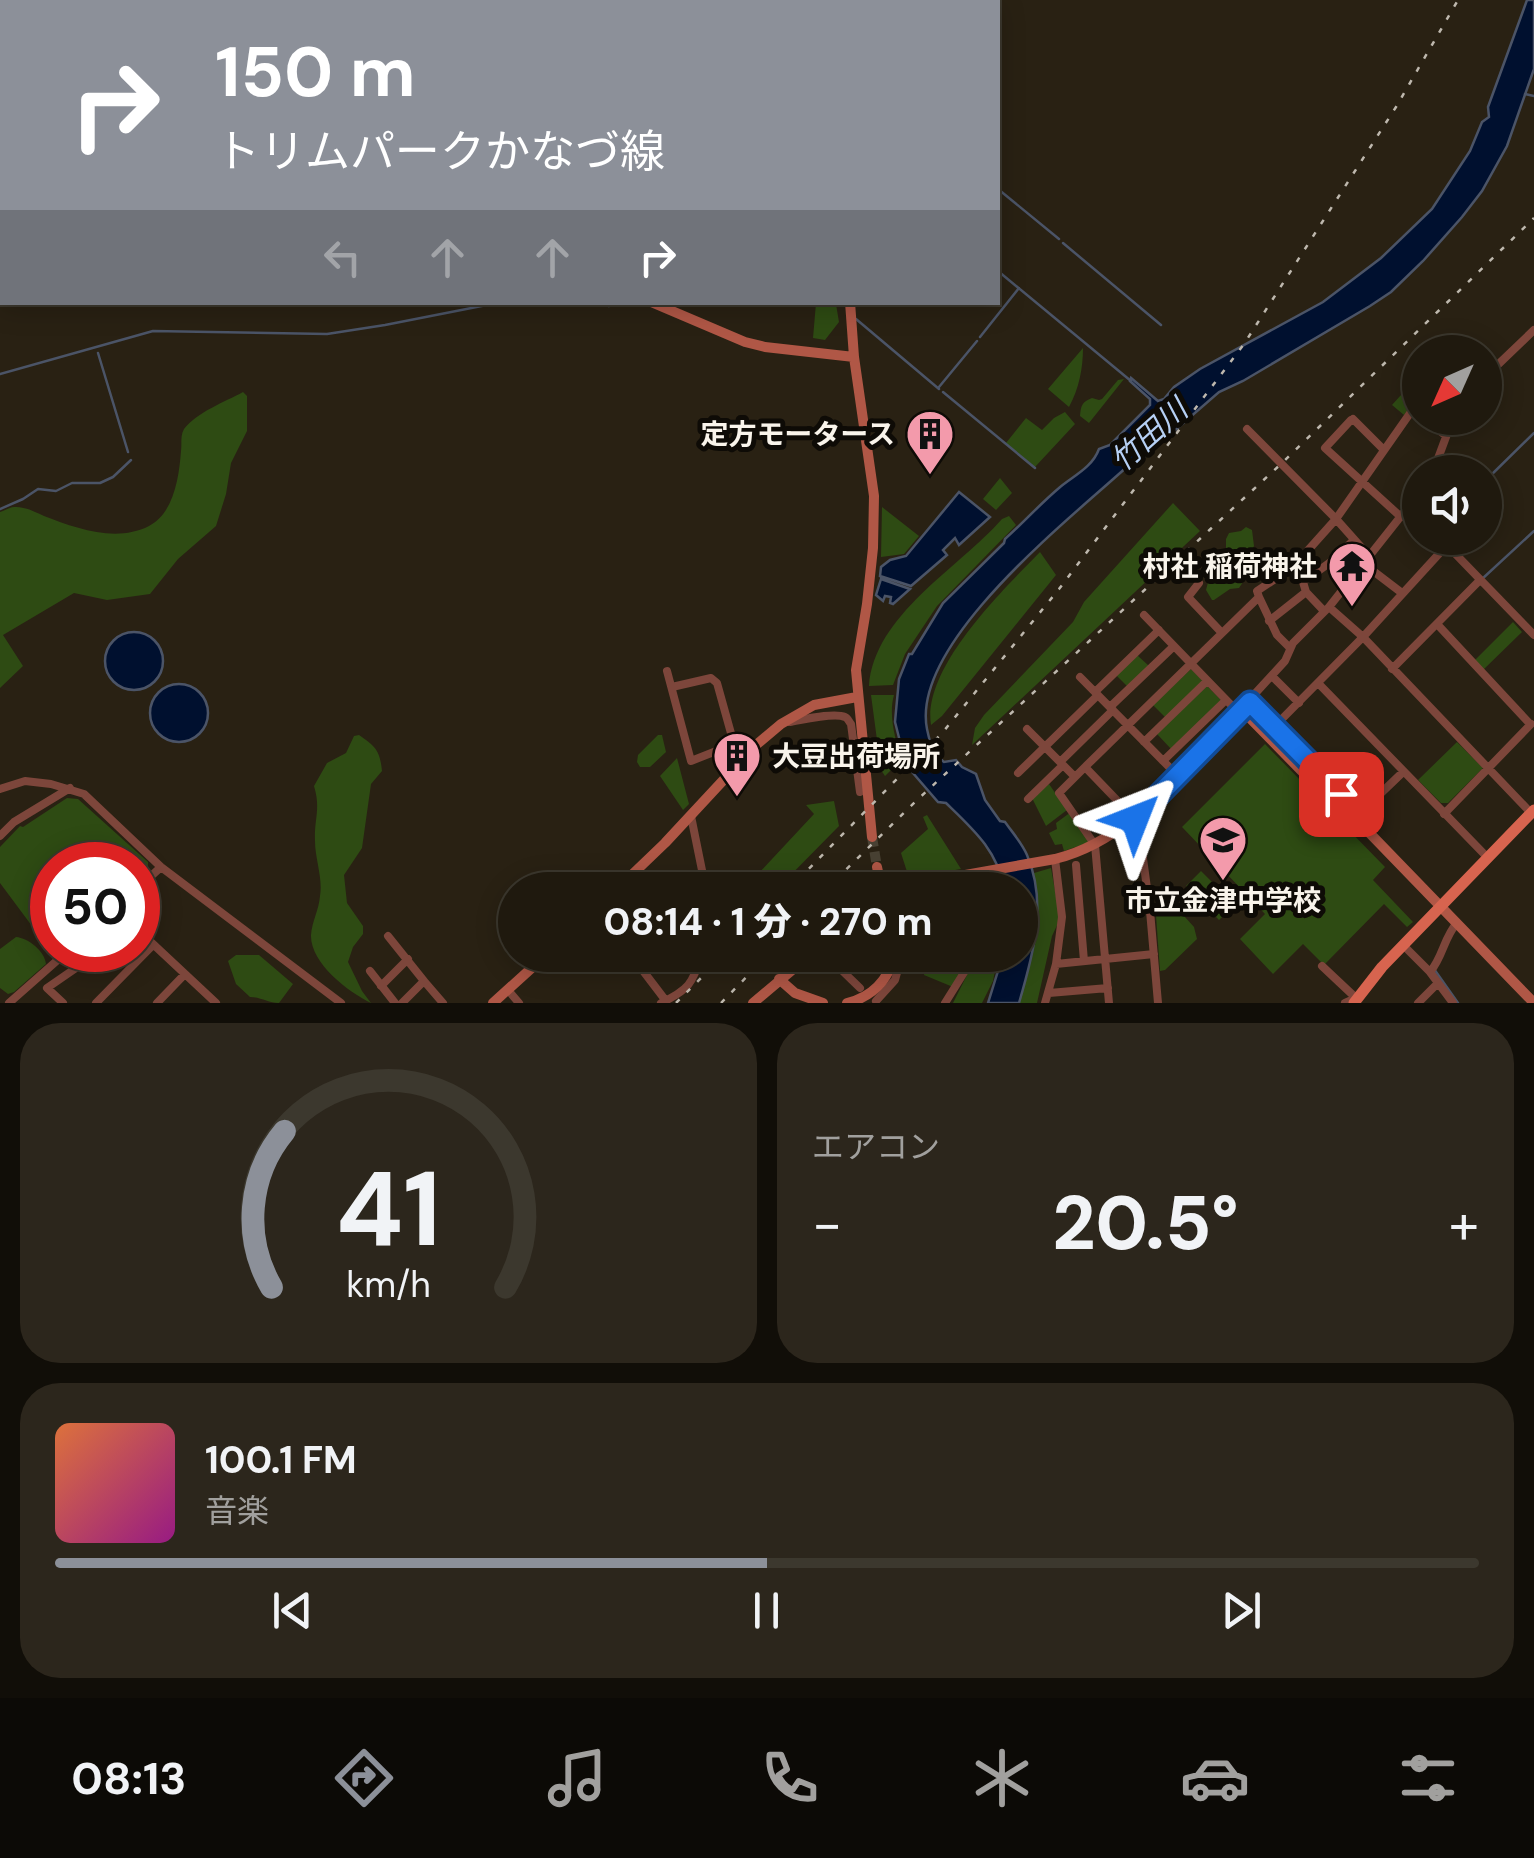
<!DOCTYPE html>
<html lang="ja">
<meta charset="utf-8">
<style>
:root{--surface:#1f190e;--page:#2c261c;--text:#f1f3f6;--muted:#a1a09e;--line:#3c382e;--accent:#8c9099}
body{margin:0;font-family:"DM Sans","Noto Sans JP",sans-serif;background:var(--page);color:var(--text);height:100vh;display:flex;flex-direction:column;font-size:38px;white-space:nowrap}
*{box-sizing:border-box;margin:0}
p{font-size:32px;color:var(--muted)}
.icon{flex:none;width:55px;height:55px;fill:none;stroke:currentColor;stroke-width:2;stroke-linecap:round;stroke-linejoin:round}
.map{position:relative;height:1003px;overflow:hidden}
.drawer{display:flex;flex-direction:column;gap:20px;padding:20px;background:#110e08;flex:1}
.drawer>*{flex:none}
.banner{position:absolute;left:0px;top:0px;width:1000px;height:305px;box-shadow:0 5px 25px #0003,0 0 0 2px var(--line);background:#8c9099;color:#fff;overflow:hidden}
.needle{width:65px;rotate:225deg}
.controls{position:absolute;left:1402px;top:335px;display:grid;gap:20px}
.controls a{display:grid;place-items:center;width:100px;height:100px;border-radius:50%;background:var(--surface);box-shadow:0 5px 25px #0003,0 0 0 2px var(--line);font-size:50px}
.speed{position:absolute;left:30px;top:842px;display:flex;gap:20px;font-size:50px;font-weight:700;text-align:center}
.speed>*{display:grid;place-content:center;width:130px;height:130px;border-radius:50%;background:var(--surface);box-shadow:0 5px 25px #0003,0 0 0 2px var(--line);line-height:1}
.speed .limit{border:15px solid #d22;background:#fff;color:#111}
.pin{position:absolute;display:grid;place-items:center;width:85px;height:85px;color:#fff;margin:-42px;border-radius:20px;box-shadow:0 5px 15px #0006}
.me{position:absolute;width:110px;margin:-55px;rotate:45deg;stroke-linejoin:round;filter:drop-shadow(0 0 8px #0008)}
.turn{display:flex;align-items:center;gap:35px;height:210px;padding:0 50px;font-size:45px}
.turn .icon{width:130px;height:130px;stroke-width:2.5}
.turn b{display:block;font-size:70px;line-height:85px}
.lanes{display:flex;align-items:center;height:95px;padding:0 50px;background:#0003;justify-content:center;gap:50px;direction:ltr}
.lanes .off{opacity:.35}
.big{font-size:75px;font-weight:800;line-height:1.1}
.drawer .card{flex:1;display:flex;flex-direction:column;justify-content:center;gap:15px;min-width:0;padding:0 35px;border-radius:40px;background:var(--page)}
.drawer .dial{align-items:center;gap:0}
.dial svg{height:260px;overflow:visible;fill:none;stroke:var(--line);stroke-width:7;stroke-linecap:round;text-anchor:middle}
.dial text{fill:var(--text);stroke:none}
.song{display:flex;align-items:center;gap:30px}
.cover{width:120px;height:120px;border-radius:15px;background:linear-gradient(135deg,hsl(20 70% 55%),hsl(310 70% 35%))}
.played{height:10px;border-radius:5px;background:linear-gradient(90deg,var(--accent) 50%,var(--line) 50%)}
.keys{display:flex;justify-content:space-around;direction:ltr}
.heat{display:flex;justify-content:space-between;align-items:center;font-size:55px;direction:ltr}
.drawer .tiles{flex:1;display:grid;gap:20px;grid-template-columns:1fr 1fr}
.card:last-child{grid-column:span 2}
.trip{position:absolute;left:498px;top:872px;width:540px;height:100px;border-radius:50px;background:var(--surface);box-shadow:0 5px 25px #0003,0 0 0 2px var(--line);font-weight:800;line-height:100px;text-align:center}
.menu{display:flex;height:160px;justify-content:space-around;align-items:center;background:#0c0a06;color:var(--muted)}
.menu .icon{width:70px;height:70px}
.menu .on{color:var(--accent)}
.menu b{font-size:45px;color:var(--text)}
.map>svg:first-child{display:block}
.green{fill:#2e4b13}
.water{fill:#00102f;stroke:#4b5467;stroke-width:2.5}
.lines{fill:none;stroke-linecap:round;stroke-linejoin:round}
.stream{stroke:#4b5467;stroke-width:2.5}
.secondary-tunnel{stroke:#484133;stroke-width:10;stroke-dasharray:10 5;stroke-linecap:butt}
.street{stroke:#7d463b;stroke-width:8}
.secondary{stroke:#b05746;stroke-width:10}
.primary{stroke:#d7644f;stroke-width:11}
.rail{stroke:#beb8ae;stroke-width:2.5;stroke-dasharray:5 10;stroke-linecap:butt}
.route-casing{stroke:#114b97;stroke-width:25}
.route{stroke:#1a73e8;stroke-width:18}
.labels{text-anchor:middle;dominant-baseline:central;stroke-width:10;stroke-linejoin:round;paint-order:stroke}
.poi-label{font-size:28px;font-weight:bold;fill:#f9f4eb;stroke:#0e0b06;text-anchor:end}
.water-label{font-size:30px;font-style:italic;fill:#b6d0f5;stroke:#0e0b06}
</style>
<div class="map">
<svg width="1534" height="1003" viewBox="0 0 1534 1003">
<rect width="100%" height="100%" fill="#292113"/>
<path class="green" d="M 0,0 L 502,0 L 503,2 L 2,2 L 2,241 L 0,240 Z
M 816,303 L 836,304 L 839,322 L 825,340 L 813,338 Z
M 1083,348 C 1083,368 1079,389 1069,407 L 1048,389 Z
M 1124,379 L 1089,423 L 1080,416 C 1081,405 1082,402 1092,398 L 1099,400 L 1102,399 L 1118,380 Z
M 1410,385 L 1420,396 L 1404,415 L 1392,405 Z
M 243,392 L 247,396 L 247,431 L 231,463 L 226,494 L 216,526 L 178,559 L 150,594 L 107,600 L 74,593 L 3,635 L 23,666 L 0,688 L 0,512 C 4,511 10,507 14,507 C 24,506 35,512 44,516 C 75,528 116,543 149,526 C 174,513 179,477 181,451 C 182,444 180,436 184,429 C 197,412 225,402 243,392 Z
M 1065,412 L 1075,424 L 1035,467 L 1006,443 L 1026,418 L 1042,430 L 1054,418 Z
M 1000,478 L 1012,493 L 996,510 L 983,499 Z
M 1173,503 L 1200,531 L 972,745 L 975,728 L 984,715 L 1073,622 L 1084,602 Z
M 882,507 L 919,536 L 904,554 L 881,557 Z
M 1009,516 L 1016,525 L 937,606 L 905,654 L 893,685 L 869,686 C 874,615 959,568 1002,519 Z
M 1246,527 L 1252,530 L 1254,546 C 1248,560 1233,565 1243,582 L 1239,588 L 1230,589 L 1214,600 L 1212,600 L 1206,590 L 1212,567 L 1226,551 L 1226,539 L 1229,533 L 1241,531 Z
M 1040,552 L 1056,575 L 942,716 L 931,725 C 922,668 1003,590 1040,552 Z
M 1513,622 L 1522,632 L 1483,670 L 1475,660 Z
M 1137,655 L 1149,666 L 1128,687 L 1116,675 Z
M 1191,669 L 1203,681 L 1166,718 L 1153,705 Z
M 1207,686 L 1222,701 L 1172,750 L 1157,734 Z
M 871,695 L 894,695 C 888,716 896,740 901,760 L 885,776 L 881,770 Z
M 359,735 C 375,746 380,750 382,771 L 371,784 L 362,848 L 344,875 L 347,903 L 363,926 L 363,934 L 353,947 L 348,962 L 362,991 L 371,1003 C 348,992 310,963 311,935 C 312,921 319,910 320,896 C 323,878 315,859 315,841 C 314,819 321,809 314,786 L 327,763 L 346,753 L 354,736 Z
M 662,735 L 666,752 L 650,767 L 640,767 L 637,762 L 638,755 L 658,735 Z
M 1457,742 L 1483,768 L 1448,803 L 1441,803 L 1418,780 Z
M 1265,744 L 1385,867 L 1373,880 L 1413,922 L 1407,927 L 1384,904 L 1324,965 L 1303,944 L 1273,974 L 1240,939 L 1265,914 L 1182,827 Z
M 677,758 L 689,804 L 683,810 L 660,776 Z
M 1049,784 L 1067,810 L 1046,826 L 1032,798 Z
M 67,798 L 78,799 L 148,862 L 148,867 L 138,877 L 138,865 L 52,865 L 52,950 L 62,950 L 55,957 L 0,883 L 0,847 L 20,826 L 23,827 Z
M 834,801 L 839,826 L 776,890 L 721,890 L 717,870 L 758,874 L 814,814 L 806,805 Z
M 1071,812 L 1090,842 L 1064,851 L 1062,844 L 1055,845 L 1049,833 L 1057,829 L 1056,823 Z
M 927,815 L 961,869 L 909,878 L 901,853 L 928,829 L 923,817 Z
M 1051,868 L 1060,919 L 1052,936 L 1037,1003 L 1016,1003 L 1032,925 L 1034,873 Z
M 1201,871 L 1235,905 L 1230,909 L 1224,904 L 1219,909 L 1224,915 L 1219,920 L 1186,886 Z
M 1168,906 L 1175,906 L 1194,927 L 1197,939 L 1165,970 L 1160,971 L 1156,915 L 1162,914 L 1162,908 Z
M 16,937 C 28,938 45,951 46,964 L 14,992 L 8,994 L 0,988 L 0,949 Z
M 236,955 L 259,955 L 293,984 L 279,1003 C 268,1003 261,997 250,997 L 236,984 L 228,961 Z
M 927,955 L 967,955 L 964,967 L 953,987 L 924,975 Z
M 974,955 L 998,955 L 993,981 L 982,1003 L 953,1003 L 967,975 Z"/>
<path class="water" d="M 1527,0 L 1534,0 L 1534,69 L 1507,146 L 1482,191 L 1462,217 L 1423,261 L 1391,292 L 1370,306 L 1243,381 L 1219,392 L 1142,459 L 1129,465 C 1071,518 910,643 927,729 C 930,743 932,753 944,762 L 956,760 L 962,767 L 976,774 L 985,800 L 1000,821 L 1005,822 C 1012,832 1022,843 1027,855 C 1048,904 1033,955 1019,1003 L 988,1003 L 1003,955 L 1020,955 L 1020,890 L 1005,890 C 997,850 974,830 946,803 L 938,802 L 906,765 L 895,722 L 899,679 L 909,654 L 912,654 L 943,603 L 1004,543 L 1005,539 C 1023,523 1040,504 1059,488 C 1073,476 1092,468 1099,449 L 1110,445 L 1150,405 L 1150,399 L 1130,381 L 1131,378 L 1158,401 L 1164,399 L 1174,387 L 1200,369 L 1323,302 L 1381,258 L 1432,209 L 1470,151 L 1482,122 L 1489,117 L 1488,107 Z
M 959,492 L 990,517 L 959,545 L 955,538 L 943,550 L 947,555 L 911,586 L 880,576 L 881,567 L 890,560 L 906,556 Z
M 881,579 L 910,589 L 893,604 L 890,603 L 891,597 L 885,596 L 883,601 L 876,595 Z
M105 661a29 29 0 1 1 58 0a29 29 0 1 1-58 0Z
M150 713a29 29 0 1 1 58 0a29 29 0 1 1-58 0Z"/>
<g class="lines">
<path class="stream" d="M 1525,94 L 1534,96
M 998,189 L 1059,239
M 1063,243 L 1161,325
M 998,271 L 1131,381
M 589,302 L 609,306
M 856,319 L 939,389
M 980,337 L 1019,288
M 98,353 L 128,452
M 0,374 L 153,331 L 327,334 L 385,325 L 502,302
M 939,387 L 977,341
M 943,392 L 1035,468
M 1485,481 L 1534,433
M 0,509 L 23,499 L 38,489 L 56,491 L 72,483 L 100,483 L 113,477 L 131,460
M 1482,579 L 1534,531
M 1434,969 L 1458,1003"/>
<path class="secondary-tunnel" d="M 872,837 L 877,867"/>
<path class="street" d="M 685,0 L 686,2
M 781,0 L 781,2
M 868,2 L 869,0
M 1485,377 L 1534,330
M 1424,418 L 1446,436
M 1353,419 L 1383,449
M 1351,420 L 1325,448 L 1401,517
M 1247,429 L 1336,519 L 1293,567 L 1303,582 L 1306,592 L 1324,611
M 1433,472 L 1453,418
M 1409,507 L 1420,517
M 1440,538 L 1534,635
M 1369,556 L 1336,519 L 1413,409 L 1420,414
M 1364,564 L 1402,593
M 1303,582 L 1332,561 L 1354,540
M 1199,583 L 1188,597 L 1221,632
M 1259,597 L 1257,591 L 1293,567
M 1329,607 L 1363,637 L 1531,813
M 1144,615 L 1235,709 L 1242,710
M 1269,621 L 1306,592
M 1437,624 L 1530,724
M 1392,669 L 1480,580
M 667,671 L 691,761 L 734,744 L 744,758
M 1272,676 L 1299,703
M 1080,677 L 1178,776
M 1318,683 L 1488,858
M 672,687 L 711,678 L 717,683 L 734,744
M 1095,692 L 1159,630
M 1251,702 L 1251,698 L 1285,661 L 1293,643 L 1329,607 L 1420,492
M 1110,707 L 1174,646
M 790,722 C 802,720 834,712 845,717 C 848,718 849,722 851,724 L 860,792
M 1275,726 L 1363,637 L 1447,545
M 1027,729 L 1075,777
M 1144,742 L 1207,681
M 1163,761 L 1226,700
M 1060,762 L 1113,710
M 1085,767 L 1059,793 L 1095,845 L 1109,1003
M 1018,773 L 1098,695
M 0,789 L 25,781 L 51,784 L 84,794 L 161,867 L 341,1003
M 1028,799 L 1063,765
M 1444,814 L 1531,724
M 691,816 L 706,890
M 1355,818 L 1403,772
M 0,836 L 14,822 L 70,788
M 1076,865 L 1084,961
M 965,876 L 968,890
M 138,888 L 161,867
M 138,930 L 216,1003
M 388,936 L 424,981
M 1403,945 L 1430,972 L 1453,1003
M 631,955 L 666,1001
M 826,955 L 860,988
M 1056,964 L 1154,954
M 1322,966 L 1356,998 L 1345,1003
M 370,971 L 395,1003
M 1430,972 C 1443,957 1444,937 1457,923
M 845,973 L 864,955
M 381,986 L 408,959
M 508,990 L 519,1003
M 1049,993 L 1108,988
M 876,1001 L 895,980 L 902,955
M 9,1003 L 69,950
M 63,1003 L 47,988 L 102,950
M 96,1003 L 153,945
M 157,1003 L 185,974
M 402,1003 L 424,981 L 443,1003
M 661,1003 C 688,990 693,984 701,955
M 945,1003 L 965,971 L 969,955
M 1045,1003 L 1056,964 L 1062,917 L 1055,859
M 1158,1003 L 1150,911 L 1139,828 L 1135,819 L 1085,767 L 1259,597 L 1277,635 L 1290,648
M 1418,1003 L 1438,983"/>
<path class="secondary" d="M 976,2 L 978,0
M 0,282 L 2,281
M 651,302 L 745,342 L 765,347 L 854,357
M 850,302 L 854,357 L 874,496 L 873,548 L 867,604 L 856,670 L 872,837
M 1242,710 L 1333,803 L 1350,814
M 877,867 L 882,890
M 616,890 L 665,843 L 756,745 L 781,724 L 814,705 L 857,697
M 900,890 L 926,882 L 1055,859 C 1140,838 1188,757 1251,702 L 1341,795 L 1355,818 L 1534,1003
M 779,979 L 795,993 L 823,1003
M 493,1003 L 546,955
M 753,1003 L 810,955
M 847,1003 C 872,997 888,980 895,955"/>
<path class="primary" d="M 1354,1003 L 1382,967 L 1534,810"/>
<path class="rail" d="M 788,890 L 943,732 L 1059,589 L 1244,344 L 1396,107 L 1458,0
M 825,890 L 916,801 L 1282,463 L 1534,218
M 676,1003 L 724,955
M 721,1003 L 768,955"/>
</g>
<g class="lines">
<g class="route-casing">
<path id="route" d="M 1135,819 L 1250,702 L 1341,794"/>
</g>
<use href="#route" class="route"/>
</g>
<defs>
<g id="building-pin" transform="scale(2.5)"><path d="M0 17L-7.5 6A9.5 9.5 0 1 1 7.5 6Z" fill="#f39aab" stroke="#0e0b06"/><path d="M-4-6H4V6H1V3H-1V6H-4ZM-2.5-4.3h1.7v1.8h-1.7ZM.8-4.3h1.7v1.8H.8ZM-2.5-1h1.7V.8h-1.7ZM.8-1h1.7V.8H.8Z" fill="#111"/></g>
<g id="temple-pin" transform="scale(2.5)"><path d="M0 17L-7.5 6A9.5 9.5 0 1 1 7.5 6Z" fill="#f39aab" stroke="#0e0b06"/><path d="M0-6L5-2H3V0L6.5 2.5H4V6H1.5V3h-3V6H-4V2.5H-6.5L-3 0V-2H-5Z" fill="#111"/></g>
<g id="school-pin" transform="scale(2.5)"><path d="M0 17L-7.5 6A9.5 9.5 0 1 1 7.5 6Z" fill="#f39aab" stroke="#0e0b06"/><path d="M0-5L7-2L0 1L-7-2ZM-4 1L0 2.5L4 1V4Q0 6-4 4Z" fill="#111"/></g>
</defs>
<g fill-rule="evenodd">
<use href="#building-pin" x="930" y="434"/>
<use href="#temple-pin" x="1352" y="566"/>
<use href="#building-pin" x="737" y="756"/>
<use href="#school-pin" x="1223" y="840"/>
</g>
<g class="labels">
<g class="poi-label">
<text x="895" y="434">定方モータース</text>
<text x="1317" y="566">村社 稲荷神社</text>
<text x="772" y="756" text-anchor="start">大豆出荷場所</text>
<text x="1223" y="900" text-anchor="middle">市立金津中学校</text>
</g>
<g class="water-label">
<text transform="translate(1149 435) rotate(-42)">竹田川</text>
</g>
</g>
</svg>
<div class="controls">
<a><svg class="needle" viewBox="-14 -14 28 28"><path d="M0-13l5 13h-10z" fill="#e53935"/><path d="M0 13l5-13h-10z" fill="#a1a09e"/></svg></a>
<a><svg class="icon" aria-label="sound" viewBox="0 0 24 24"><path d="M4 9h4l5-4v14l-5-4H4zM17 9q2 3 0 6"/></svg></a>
</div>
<div class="speed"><div class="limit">50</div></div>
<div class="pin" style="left:1341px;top:794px;background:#d93025"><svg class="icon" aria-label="arrive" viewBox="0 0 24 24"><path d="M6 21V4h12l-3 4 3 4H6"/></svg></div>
<svg class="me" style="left:1135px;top:819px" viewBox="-20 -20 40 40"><path d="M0-17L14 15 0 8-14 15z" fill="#1a73e8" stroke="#fff" stroke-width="4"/></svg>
<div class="trip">08:14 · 1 分 · 270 m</div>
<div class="banner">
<div class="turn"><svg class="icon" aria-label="right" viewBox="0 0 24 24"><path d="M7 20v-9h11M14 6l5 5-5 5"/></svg><div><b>150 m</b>トリムパークかなづ線</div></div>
<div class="lanes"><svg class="icon off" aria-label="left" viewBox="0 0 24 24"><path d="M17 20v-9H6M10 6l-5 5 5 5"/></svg><svg class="icon off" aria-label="ahead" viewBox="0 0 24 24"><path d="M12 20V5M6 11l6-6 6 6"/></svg><svg class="icon off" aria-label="ahead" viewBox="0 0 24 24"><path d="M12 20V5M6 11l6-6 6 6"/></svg><svg class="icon" aria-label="right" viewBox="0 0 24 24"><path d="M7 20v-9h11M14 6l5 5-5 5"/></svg></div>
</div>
</div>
<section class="drawer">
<div class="tiles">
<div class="card dial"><svg viewBox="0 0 100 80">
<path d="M14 69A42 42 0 1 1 86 69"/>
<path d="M14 69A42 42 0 0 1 18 21" stroke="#8c9099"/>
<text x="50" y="56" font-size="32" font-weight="700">41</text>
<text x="50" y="72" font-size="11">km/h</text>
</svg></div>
<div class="card"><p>エアコン</p>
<div class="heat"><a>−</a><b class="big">20.5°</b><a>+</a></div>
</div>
<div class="card">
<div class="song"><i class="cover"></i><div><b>100.1 FM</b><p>音楽</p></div></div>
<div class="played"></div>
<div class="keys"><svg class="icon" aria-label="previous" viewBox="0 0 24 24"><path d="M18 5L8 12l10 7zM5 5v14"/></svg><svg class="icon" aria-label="pause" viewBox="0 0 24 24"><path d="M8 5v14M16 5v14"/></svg><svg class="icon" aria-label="next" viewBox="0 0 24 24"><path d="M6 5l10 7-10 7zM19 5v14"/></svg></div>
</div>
</div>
</section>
<nav class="menu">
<b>08:13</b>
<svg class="icon on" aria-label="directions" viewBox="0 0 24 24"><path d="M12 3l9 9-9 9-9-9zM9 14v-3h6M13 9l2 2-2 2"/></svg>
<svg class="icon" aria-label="music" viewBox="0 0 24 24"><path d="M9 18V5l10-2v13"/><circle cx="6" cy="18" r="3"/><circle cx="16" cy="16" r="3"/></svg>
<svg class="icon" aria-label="phone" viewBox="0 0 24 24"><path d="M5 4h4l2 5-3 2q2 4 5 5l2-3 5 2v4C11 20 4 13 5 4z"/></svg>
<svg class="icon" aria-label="climate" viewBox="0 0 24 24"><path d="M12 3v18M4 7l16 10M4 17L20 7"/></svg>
<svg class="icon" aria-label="car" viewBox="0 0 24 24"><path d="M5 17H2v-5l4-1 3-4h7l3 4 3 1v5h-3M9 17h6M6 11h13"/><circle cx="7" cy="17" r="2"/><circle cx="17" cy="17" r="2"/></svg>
<svg class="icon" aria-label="filters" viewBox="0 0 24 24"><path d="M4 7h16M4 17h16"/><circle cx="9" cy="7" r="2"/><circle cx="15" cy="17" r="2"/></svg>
</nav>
